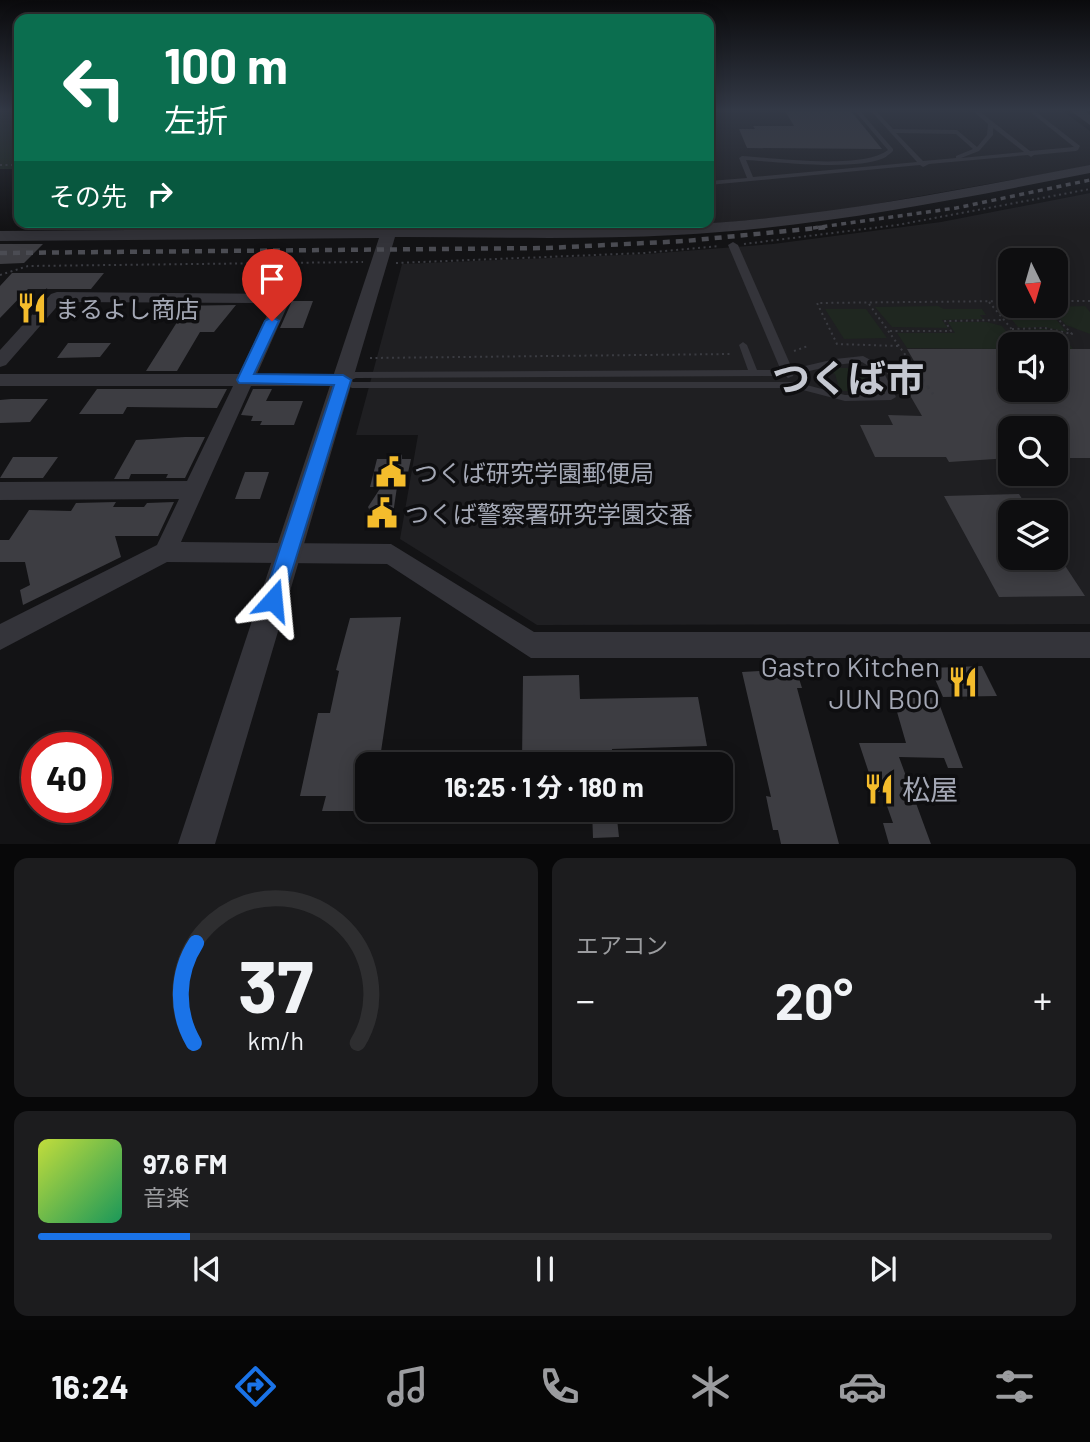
<!DOCTYPE html>
<html lang="ja">
<meta charset="utf-8">
<style>
:root{--surface:#0e0e10;--page:#1c1c1e;--text:#f1f3f6;--muted:#9b9c9f;--line:#2e2e30;--accent:#1a73e8}
body{margin:0;font-family:Barlow,"Noto Sans JP",sans-serif;background:var(--page);color:var(--text);height:100vh;display:flex;flex-direction:column;font-size:26px;white-space:nowrap}
*{box-sizing:border-box;margin:0}
p{font-size:23px;color:var(--muted)}
.icon{flex:none;width:38px;height:38px;fill:none;stroke:currentColor;stroke-width:2;stroke-linecap:round;stroke-linejoin:round}
.map{position:relative;height:844px;overflow:hidden}
.sheet{display:flex;flex-direction:column;gap:14px;padding:14px;background:#080809;flex:1}
.sheet>*{flex:none}
.banner{position:absolute;left:14px;top:14px;width:700px;height:214px;border-radius:14px;box-shadow:0 4px 18px #0003,0 0 0 2px var(--line);background:#0b6e4f;color:#fff;overflow:hidden}
.needle{width:46px;rotate:175deg}
.tools{position:absolute;left:998px;top:248px;display:grid;gap:14px}
.tools a{display:grid;place-items:center;width:70px;height:70px;border-radius:14px;background:var(--surface);box-shadow:0 4px 18px #0003,0 0 0 2px var(--line);font-size:35px}
.speed{position:absolute;left:21px;top:732px;display:flex;gap:14px;font-size:35px;font-weight:700;text-align:center}
.speed>*{display:grid;place-content:center;width:91px;height:91px;border-radius:50%;background:var(--surface);box-shadow:0 4px 18px #0003,0 0 0 2px var(--line);line-height:1}
.speed .limit{border:10px solid #d22;background:#fff;color:#111}
.pin{position:absolute;display:grid;place-items:center;width:60px;height:60px;color:#fff;margin:-72px -30px;border-radius:50% 50% 50% 0;rotate:-45deg;box-shadow:0 0 7px #0007}
.pin .icon{rotate:45deg}
.me{position:absolute;width:77px;margin:-38px;rotate:18deg;stroke-linejoin:round;filter:drop-shadow(0 0 5px #0008)}
.turn{display:flex;align-items:center;gap:24px;height:147px;padding:0 35px;font-size:32px}
.turn .icon{width:91px;height:91px;stroke-width:2.5}
.turn b{display:block;font-size:49px;line-height:60px}
.then{display:flex;align-items:center;height:66px;padding:0 35px;background:#0003;gap:14px;font-size:26px}
.big{font-size:52px;font-weight:700;line-height:1.1}
.sheet .card{flex:1;display:flex;flex-direction:column;justify-content:center;gap:10px;min-width:0;padding:0 24px;border-radius:14px;background:var(--page)}
.sheet .dial{align-items:center;gap:0}
.dial svg{height:182px;overflow:visible;fill:none;stroke:var(--line);stroke-width:7;stroke-linecap:round;text-anchor:middle}
.dial text{fill:var(--text);stroke:none}
.song{display:flex;align-items:center;gap:21px}
.cover{width:84px;height:84px;border-radius:10px;background:linear-gradient(135deg,hsl(70 70% 55%),hsl(150 70% 35%))}
.played{height:7px;border-radius:4px;background:linear-gradient(90deg,var(--accent) 15%,var(--line) 15%)}
.keys{display:flex;justify-content:space-around;direction:ltr}
.heat{display:flex;justify-content:space-between;align-items:center;font-size:38px;direction:ltr}
.sheet .tiles{flex:1;display:grid;gap:14px;grid-template-columns:1fr 1fr}
.card:last-child{grid-column:span 2}
.trip{position:absolute;left:355px;top:752px;width:378px;height:70px;border-radius:14px;background:var(--surface);box-shadow:0 4px 18px #0003,0 0 0 2px var(--line);font-weight:700;line-height:70px;text-align:center}
.tab-bar{display:flex;height:112px;justify-content:space-around;align-items:center;background:#060606;color:var(--muted)}
.tab-bar .icon{width:49px;height:49px}
.tab-bar .selected{color:var(--accent)}
.tab-bar b{font-size:32px;color:var(--text)}
.map>svg:first-child{display:block}
.built{fill:#1f1f22;fill-rule:evenodd}
.green{fill:#1f2720}
.building{fill:#3d3d42}
.lines{fill:none;stroke-linecap:round;stroke-linejoin:round}
.path-far1{stroke:#3a3b41;stroke-width:2;stroke-dasharray:2 3.5;stroke-linecap:butt}
.path{stroke:#3a3b41;stroke-width:2.5;stroke-dasharray:3.5 5;stroke-linecap:butt}
.service{fill:#34343a;fill-rule:evenodd}
.pedestrian{fill:#34343a;fill-rule:evenodd}
.minor{fill:#34343a;fill-rule:evenodd}
.tertiary{fill:#34343a;fill-rule:evenodd}
.rail-far1{stroke:#4b4c53;stroke-width:3.5;stroke-dasharray:5 4.5;stroke-linecap:butt}
.rail{stroke:#4b4c53;stroke-width:4.5;stroke-dasharray:7 6;stroke-linecap:butt}
.route{fill:#1a73e8;stroke:#114b97;stroke-width:2}
.labels{text-anchor:middle;dominant-baseline:central;stroke-width:7;stroke-linejoin:round;paint-order:stroke}
.poi-label{font-size:24px;fill:#a4a8b5;stroke:#0e0e10;text-anchor:start}
.near-poi-label{font-size:28px;fill:#a4a8b5;stroke:#0e0e10;text-anchor:end}
.town-label{font-size:38px;font-weight:bold;fill:#c5c8d1;stroke:#0e0e10}
</style>
<div class="map">
<svg width="1090" height="844" viewBox="0 0 1090 844">
<rect width="100%" height="100%" fill="#131315"/>
<path class="built" d="M 709,111 L 1063,111 L 1090,131 L 1090,166 L 819,214 L 674,227 L 548,228 L 548,222 L 709,222 Z
M 1090,193 L 1090,624 L 537,625 L 400,539 L 418,435 L 356,435 L 402,264 L 646,254 L 773,244 L 941,222 ZM 1010,261 L 1055,261 L 1055,306 L 1010,306 ZM 1010,345 L 1055,345 L 1055,390 L 1010,390 ZM 1010,429 L 1055,429 L 1055,474 L 1010,474 ZM 1010,513 L 1055,513 L 1055,558 L 1010,558 Z"/>
<path class="green" d="M 0,111 L 19,111 L 19,169 L 0,169 Z
M 151,222 L 351,222 L 148,226 Z
M 938,306 L 944,309 L 982,309 L 986,315 L 980,315 L 983,319 L 942,320 L 948,328 L 892,327 L 875,307 Z
M 1027,306 L 1044,306 L 1067,332 L 1044,327 L 1023,328 L 1018,327 L 1006,313 L 1021,313 L 1021,309 Z
M 1085,306 L 1090,312 L 1090,334 L 1066,325 L 1049,307 Z
M 825,309 L 866,309 L 887,338 L 844,339 Z
M 948,322 L 987,322 L 1002,326 L 1016,345 L 1010,345 L 1010,349 L 907,348 L 897,333 L 955,333 Z
M 1046,329 L 1062,335 L 1073,349 L 1034,345 L 1022,330 Z
M 831,368 C 858,368 860,366 873,391 L 840,391 L 835,374 L 826,370 Z"/>
<path class="building" d="M 785,111 L 851,111 L 882,149 L 747,148 L 739,129 L 755,129 L 753,126 L 794,126 Z
M 0,244 L 43,244 L 24,263 L 0,264 Z
M 12,273 L 104,273 L 91,289 L 28,289 L 0,318 L 0,286 Z
M 292,301 L 313,301 L 303,328 L 280,328 Z
M 236,305 L 214,332 L 200,332 L 177,371 L 146,371 L 179,319 L 161,319 L 170,306 Z
M 68,343 L 111,343 L 100,357 L 57,358 Z
M 907,349 L 1010,349 L 1010,390 L 1055,390 L 1055,349 L 1090,349 L 1090,458 L 1055,458 L 1055,429 L 1010,429 L 1010,458 L 949,462 L 946,457 L 875,457 L 860,425 L 893,425 L 888,415 L 922,416 L 904,385 L 893,385 L 887,373 L 921,373 Z
M 97,389 L 227,389 L 217,408 L 127,407 L 123,414 L 79,414 Z
M 253,389 L 272,389 L 266,401 L 303,401 L 294,425 L 260,425 L 262,421 L 251,421 L 253,416 L 241,415 Z
M 11,399 L 48,399 L 30,422 L 0,423 L 0,400 Z
M 185,437 L 205,437 L 185,478 L 166,478 L 168,474 L 131,474 L 129,479 L 114,479 L 136,440 Z
M 402,454 L 402,459 L 411,459 L 405,487 L 397,487 L 393,514 L 399,514 L 396,529 L 374,530 L 376,517 L 373,517 L 368,507 L 381,487 L 370,487 L 377,459 L 399,459 Z
M 13,457 L 58,457 L 43,478 L 0,478 Z
M 245,472 L 269,472 L 260,499 L 235,499 Z
M 1019,494 L 1031,513 L 1010,513 L 1010,558 L 1060,558 L 1085,596 L 999,597 L 944,496 Z
M 116,502 L 113,507 L 144,507 L 147,503 L 174,502 L 158,536 L 115,536 L 121,557 L 23,605 L 20,590 L 30,585 L 25,562 L 0,562 L 0,540 L 9,540 L 29,510 L 71,511 L 76,503 Z
M 401,617 L 379,765 L 368,765 L 368,811 L 322,811 L 326,796 L 300,796 L 318,713 L 330,713 L 339,671 L 336,670 L 350,618 Z
M 982,666 L 997,696 L 943,697 L 930,668 Z
M 796,669 L 802,688 L 797,688 L 839,844 L 781,844 L 778,830 L 773,830 L 766,796 L 771,797 L 742,672 Z
M 579,675 L 580,699 L 698,697 L 707,746 L 612,749 L 613,765 L 522,762 L 523,676 Z
M 893,698 L 937,698 L 963,768 L 948,768 L 944,758 L 899,757 L 931,844 L 889,844 L 883,823 L 893,823 L 882,792 L 872,792 L 866,773 L 869,773 L 859,743 L 906,743 Z
M 592,810 L 616,810 L 619,837 L 593,838 Z"/>
<g class="lines">
<path class="path-far1" d="M 0,165 L 19,165
M 744,244 L 897,225 L 1090,189
M 396,263 L 644,253 L 720,246
M 0,275 L 28,266 L 363,262
M 1055,301 L 1090,301
M 989,302 L 1025,345
M 869,304 L 924,381
M 1012,329 L 1045,328 L 1072,334 L 1046,306
M 890,331 L 951,331 L 945,321 L 1004,320
M 898,346 L 837,344 L 817,303 L 1010,301
M 794,351 L 808,346
M 370,358 L 732,354"/>
<path class="path" d="M 922,379 L 933,394"/>
<path class="service" d="M 855,111 L 860,111 L 893,149 L 893,151 C 892,152 886,157 884,158 C 855,171 779,162 746,160 L 753,177 L 917,162 L 871,111 L 876,111 L 893,129 L 957,130 L 977,147 L 987,135 L 988,124 L 973,111 L 979,111 L 1030,151 L 1074,147 L 1029,111 L 1035,111 L 1080,146 L 1078,150 L 1076,151 L 1034,155 L 1031,157 L 1028,155 L 929,164 L 923,167 L 920,165 L 709,185 L 709,181 L 747,178 L 739,158 L 742,156 C 776,158 862,170 888,150 ZM 993,128 L 1024,152 L 961,158 L 979,151 L 993,135 ZM 896,133 L 956,134 L 973,149 L 956,156 L 956,158 L 923,161 Z
M 743,342 L 747,345 L 757,370 L 788,370 L 835,359 L 863,356 L 880,365 L 896,397 L 891,400 L 845,401 L 795,388 L 352,388 L 340,382 L 338,380 L 340,378 L 355,372 L 748,370 L 739,345 ZM 862,362 L 873,369 L 885,394 L 845,395 L 795,382 L 353,382 L 351,380 L 356,378 L 788,376 L 835,365 Z"/>
<path class="pedestrian" d="M 733,242 L 738,245 L 794,373 L 793,376 L 788,378 L 782,373 L 728,245 Z"/>
<path class="minor" d="M 57,292 L 281,294 L 289,302 L 257,374 L 343,374 L 352,380 L 343,386 L 251,386 L 181,542 L 391,544 L 534,632 L 1090,632 L 1090,658 L 531,658 L 387,564 L 167,562 L 0,650 L 0,624 L 157,545 L 179,499 L 0,500 L 0,482 L 187,481 L 233,386 L 0,386 L 0,374 L 239,374 L 273,303 L 61,302 L 6,365 L 0,367 L 0,350 L 51,294 Z"/>
<path class="tertiary" d="M 1071,111 L 1085,111 L 1090,115 L 1090,125 Z
M 1090,165 L 1090,173 C 953,200 816,228 676,235 C 583,240 489,237 395,237 L 215,844 L 178,844 L 379,238 L 0,241 L 0,231 L 382,228 L 384,222 L 400,222 L 398,228 C 490,227 583,229 675,225 C 815,219 953,191 1090,165 Z"/>
<path class="rail-far1" d="M 813,228 L 956,208 L 1090,180"/>
<path class="rail" d="M 0,253 L 548,248 L 685,241 L 828,227"/>
</g>
<linearGradient id="sky" x2="0" y2="1"><stop stop-color="#0a0a0c"/><stop offset="0.48" stop-color="#333946"/><stop offset="1" stop-color="#333946" stop-opacity="0"/></linearGradient>
<rect width="1090" height="229" fill="url(#sky)"/>
<path class="route" d="M 272,317 L 279,321 L 254,374 L 343,375 L 351,380 L 283,600 L 280,607 L 273,610 L 266,607 L 263,600 L 334,385 L 239,383 L 237,380 L 265,321 Z"/>
<defs>
<g id="restaurant-bare" transform="scale(2.415)"><path d="M-5-6h1v4h1v-4h1v4h1v-4h1v5L-1.5 .5V6h-2V.5L-5-1ZM5-6V6H3V1.5H1.5Q1.5-4 5-6Z" fill="#f4bc2c" stroke="#0e0e10" stroke-width="2.5" paint-order="stroke"/></g>
<g id="civic-bare" transform="scale(2.415)"><path d="M-.6-6.5H3V-4.5H.6V-3L4-1V1h2V6H-6V1h2V-1L-.6-3ZM-1.2 2.5V6h2.4V2.5Z" fill="#f4bc2c" stroke="#0e0e10" stroke-width="2.5" paint-order="stroke"/></g>
</defs>
<g fill-rule="evenodd">
<use href="#restaurant-bare" x="32" y="308"/>
<use href="#civic-bare" x="391" y="472"/>
<use href="#civic-bare" x="382" y="513"/>
<use href="#restaurant-bare" x="963" y="682"/>
<use href="#restaurant-bare" x="879" y="789"/>
</g>
<g class="labels">
<g class="poi-label">
<text x="55" y="308">まるよし商店</text>
<text x="414" y="472">つくば研究学園郵便局</text>
<text x="405" y="513">つくば警察署研究学園交番</text>
</g>
<g class="near-poi-label">
<text x="940" y="666">Gastro Kitchen<tspan x="940" dy="32">JUN BOO</tspan></text>
<text x="902" y="789" text-anchor="start">松屋</text>
</g>
<g class="town-label">
<text x="848" y="377">つくば市</text>
</g>
</g>
</svg>
<div class="tools">
<a><svg class="needle" viewBox="-14 -14 28 28"><path d="M0-13l5 13h-10z" fill="#e53935"/><path d="M0 13l5-13h-10z" fill="#9b9c9f"/></svg></a>
<a><svg class="icon" aria-label="sound" viewBox="0 0 24 24"><path d="M4 9h4l5-4v14l-5-4H4zM17 9q2 3 0 6"/></svg></a>
<a><svg class="icon" aria-label="search" viewBox="0 0 24 24"><circle cx="10" cy="10" r="6"/><path d="M15 15l6 6"/></svg></a>
<a><svg class="icon" aria-label="layers" viewBox="0 0 24 24"><path d="M12 4l9 5-9 5-9-5zM3 14l9 5 9-5"/></svg></a>
</div>
<div class="speed"><div class="limit">40</div></div>
<div class="pin" style="left:272px;top:321px;background:#d93025"><svg class="icon" aria-label="arrive" viewBox="0 0 24 24"><path d="M6 21V4h12l-3 4 3 4H6"/></svg></div>
<svg class="me" style="left:273px;top:600px" viewBox="-20 -20 40 40"><path d="M0-17L14 15 0 8-14 15z" fill="#1a73e8" stroke="#fff" stroke-width="4"/></svg>
<div class="trip">16:25 · 1 分 · 180 m</div>
<div class="banner">
<div class="turn"><svg class="icon" aria-label="left" viewBox="0 0 24 24"><path d="M17 20v-9H6M10 6l-5 5 5 5"/></svg><div><b>100 m</b>左折</div></div>
<div class="then">その先<svg class="icon" aria-label="right" viewBox="0 0 24 24"><path d="M7 20v-9h11M14 6l5 5-5 5"/></svg></div>
</div>
</div>
<section class="sheet">
<div class="tiles">
<div class="card dial"><svg viewBox="0 0 100 80">
<path d="M14 69A42 42 0 1 1 86 69"/>
<path d="M14 69A42 42 0 0 1 15 25" stroke="#1a73e8"/>
<text x="50" y="56" font-size="32" font-weight="700">37</text>
<text x="50" y="72" font-size="11">km/h</text>
</svg></div>
<div class="card"><p>エアコン</p>
<div class="heat"><a>−</a><b class="big">20°</b><a>+</a></div>
</div>
<div class="card">
<div class="song"><i class="cover"></i><div><b>97.6 FM</b><p>音楽</p></div></div>
<div class="played"></div>
<div class="keys"><svg class="icon" aria-label="previous" viewBox="0 0 24 24"><path d="M18 5L8 12l10 7zM5 5v14"/></svg><svg class="icon" aria-label="pause" viewBox="0 0 24 24"><path d="M8 5v14M16 5v14"/></svg><svg class="icon" aria-label="next" viewBox="0 0 24 24"><path d="M6 5l10 7-10 7zM19 5v14"/></svg></div>
</div>
</div>
</section>
<nav class="tab-bar">
<b>16:24</b>
<svg class="icon selected" aria-label="directions" viewBox="0 0 24 24"><path d="M12 3l9 9-9 9-9-9zM9 14v-3h6M13 9l2 2-2 2"/></svg>
<svg class="icon" aria-label="music" viewBox="0 0 24 24"><path d="M9 18V5l10-2v13"/><circle cx="6" cy="18" r="3"/><circle cx="16" cy="16" r="3"/></svg>
<svg class="icon" aria-label="phone" viewBox="0 0 24 24"><path d="M5 4h4l2 5-3 2q2 4 5 5l2-3 5 2v4C11 20 4 13 5 4z"/></svg>
<svg class="icon" aria-label="climate" viewBox="0 0 24 24"><path d="M12 3v18M4 7l16 10M4 17L20 7"/></svg>
<svg class="icon" aria-label="car" viewBox="0 0 24 24"><path d="M5 17H2v-5l4-1 3-4h7l3 4 3 1v5h-3M9 17h6M6 11h13"/><circle cx="7" cy="17" r="2"/><circle cx="17" cy="17" r="2"/></svg>
<svg class="icon" aria-label="filters" viewBox="0 0 24 24"><path d="M4 7h16M4 17h16"/><circle cx="9" cy="7" r="2"/><circle cx="15" cy="17" r="2"/></svg>
</nav>
